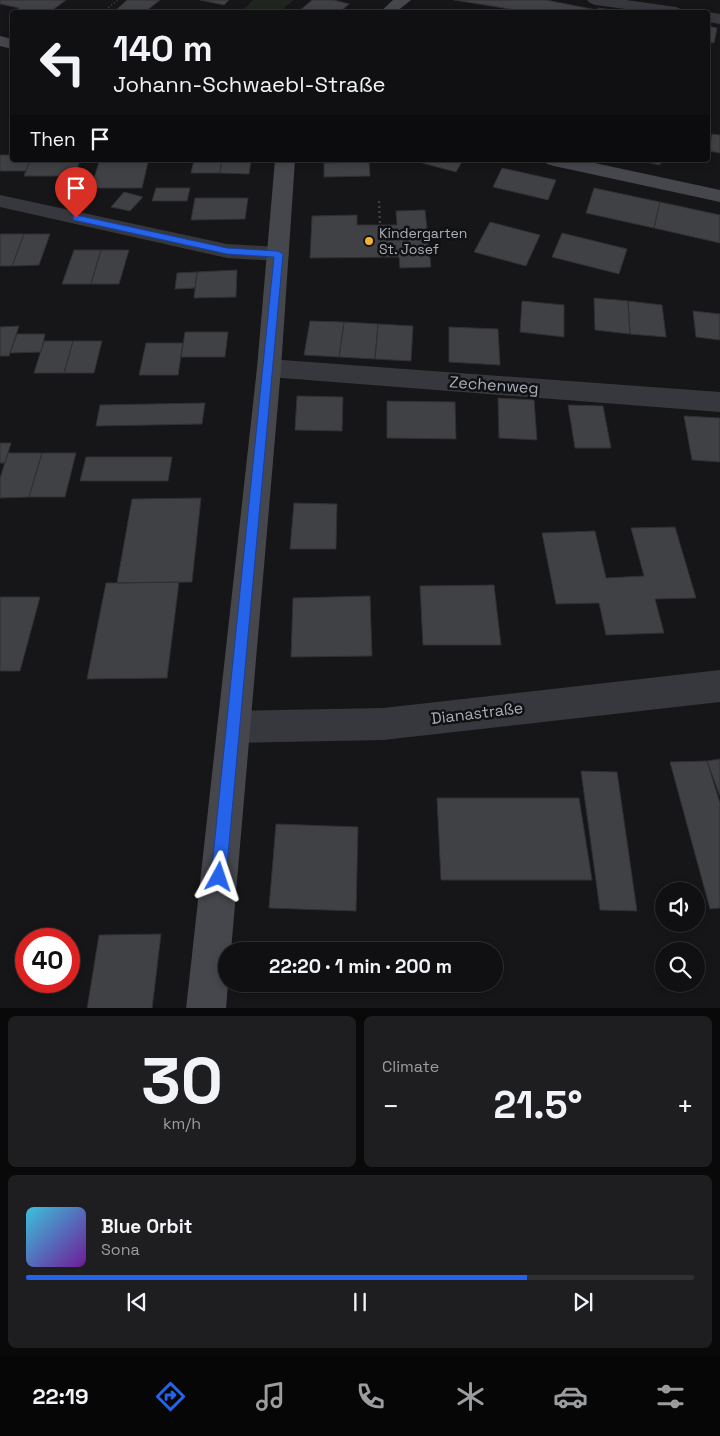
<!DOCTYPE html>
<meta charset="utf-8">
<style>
:root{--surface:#101012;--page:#1e1e20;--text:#f1f3f6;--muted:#9c9d9f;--line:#303032;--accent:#2563eb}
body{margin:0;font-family:"Space Grotesk",sans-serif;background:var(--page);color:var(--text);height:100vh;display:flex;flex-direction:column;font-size:19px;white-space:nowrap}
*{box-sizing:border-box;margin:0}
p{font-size:16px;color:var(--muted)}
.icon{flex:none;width:28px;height:28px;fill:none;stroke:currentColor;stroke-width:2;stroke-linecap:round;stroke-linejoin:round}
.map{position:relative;height:1008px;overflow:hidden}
.panel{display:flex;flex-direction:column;gap:8px;padding:8px;background:#09090a;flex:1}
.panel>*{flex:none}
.hud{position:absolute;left:10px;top:10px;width:700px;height:152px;border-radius:5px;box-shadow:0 2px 8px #0003,0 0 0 1px var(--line);background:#101012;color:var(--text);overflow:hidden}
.tools{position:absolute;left:655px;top:882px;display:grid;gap:10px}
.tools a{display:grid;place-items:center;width:50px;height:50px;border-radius:50%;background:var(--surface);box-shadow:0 2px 8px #0003,0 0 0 1px var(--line);font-size:25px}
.speed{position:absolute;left:15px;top:928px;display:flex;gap:10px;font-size:25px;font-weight:700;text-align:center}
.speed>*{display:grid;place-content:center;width:65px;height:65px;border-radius:50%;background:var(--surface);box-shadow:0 2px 8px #0003,0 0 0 1px var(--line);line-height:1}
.speed .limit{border:8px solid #d22;background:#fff;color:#111}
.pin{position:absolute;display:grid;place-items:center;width:42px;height:42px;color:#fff;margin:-51px -21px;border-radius:50% 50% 50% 0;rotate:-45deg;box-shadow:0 0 5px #0007}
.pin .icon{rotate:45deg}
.me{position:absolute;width:55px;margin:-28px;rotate:5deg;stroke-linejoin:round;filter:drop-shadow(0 0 4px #0008)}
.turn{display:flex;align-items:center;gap:18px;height:105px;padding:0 20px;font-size:22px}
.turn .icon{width:65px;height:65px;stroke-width:2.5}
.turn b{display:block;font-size:35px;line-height:42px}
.then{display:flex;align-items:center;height:48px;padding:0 20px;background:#0003;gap:10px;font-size:19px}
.big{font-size:38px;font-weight:600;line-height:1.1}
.panel .card{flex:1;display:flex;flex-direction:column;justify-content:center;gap:8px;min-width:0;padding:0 18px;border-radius:8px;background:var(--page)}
.panel .dial{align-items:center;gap:0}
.dial b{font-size:65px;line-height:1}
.song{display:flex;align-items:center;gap:15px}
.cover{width:60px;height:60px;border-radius:8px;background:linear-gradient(135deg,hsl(190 70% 55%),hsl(280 70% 35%))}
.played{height:5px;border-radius:2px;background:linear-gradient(90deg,var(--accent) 75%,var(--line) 75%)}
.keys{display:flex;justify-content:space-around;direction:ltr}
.heat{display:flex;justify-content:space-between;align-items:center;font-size:28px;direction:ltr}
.panel .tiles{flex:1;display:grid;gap:8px;grid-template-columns:1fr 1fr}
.card:last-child{grid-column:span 2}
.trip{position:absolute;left:218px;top:942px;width:285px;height:50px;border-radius:25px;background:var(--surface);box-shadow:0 2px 8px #0003,0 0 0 1px var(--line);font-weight:600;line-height:50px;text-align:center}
.tabs{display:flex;height:80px;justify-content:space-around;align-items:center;background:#060607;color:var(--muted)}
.tabs .icon{width:35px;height:35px}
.tabs .on{color:var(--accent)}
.tabs b{font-size:22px;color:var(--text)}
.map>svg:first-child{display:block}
.green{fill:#1e261f}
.building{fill:#404145;stroke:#303034}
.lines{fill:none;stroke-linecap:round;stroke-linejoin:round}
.path-far1{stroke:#3d3f44;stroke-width:2;stroke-dasharray:1 2.5;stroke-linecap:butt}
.path{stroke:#3d3f44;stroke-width:2.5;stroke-dasharray:2 3;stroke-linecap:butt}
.street{fill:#37383d;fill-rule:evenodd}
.secondary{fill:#45474d;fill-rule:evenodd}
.route{fill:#2563eb;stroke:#184099}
.poi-dot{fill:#f2b134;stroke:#111113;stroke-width:2}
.labels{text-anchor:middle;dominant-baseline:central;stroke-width:5;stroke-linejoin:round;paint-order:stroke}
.far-poi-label{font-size:14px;fill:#a8adb8;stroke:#111113;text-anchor:start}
.street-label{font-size:16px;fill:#a8adb8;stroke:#111113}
</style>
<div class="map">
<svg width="720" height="1009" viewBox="0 0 720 1009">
<rect width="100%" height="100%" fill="#161618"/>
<path class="green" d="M 253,0 L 294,0 L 279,12 L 252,12 L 243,10 Z"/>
<path class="building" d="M 0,0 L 66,0 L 50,12 L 13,12 L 19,8 L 0,4 Z
M 127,0 L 160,0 L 145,12 L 129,12 L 116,10 Z
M 200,0 L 229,0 L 224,5 Z
M 312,0 L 334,0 L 349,4 L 340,12 L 298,12 Z
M 454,0 L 546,0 L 597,10 L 598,8 L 625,12 L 528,12 Z
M 708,26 L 717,28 L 714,43 L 708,42 Z
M 712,134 L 720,135 L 720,153 L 709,151 Z
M 0,155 L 12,155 L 12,160 L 30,160 L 26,171 L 0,171 Z
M 30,160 L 80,160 L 75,176 L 24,176 Z
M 194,160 L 222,160 L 220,173 L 191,173 Z
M 222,160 L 251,160 L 249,174 L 220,173 Z
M 424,160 L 463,160 L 456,172 L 422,163 Z
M 636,160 L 661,160 L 660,165 Z
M 99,162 L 148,162 L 142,188 L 91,188 Z
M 369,162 L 370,176 L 324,177 L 324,163 Z
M 502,168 L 556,180 L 548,200 L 493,187 Z
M 156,188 L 190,188 L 187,201 L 152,201 Z
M 594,188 L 660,202 L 654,228 L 586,213 Z
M 124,192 L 143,197 L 130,211 L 111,207 Z
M 195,198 L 248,198 L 245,219 L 191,220 Z
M 660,202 L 720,215 L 720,243 L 654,228 Z
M 425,210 L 431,267 L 400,268 L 399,257 L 310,258 L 312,216 L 357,215 L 357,225 L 397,225 L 396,211 Z
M 490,222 L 540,235 L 526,266 L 474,252 Z
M 562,233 L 627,249 L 619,274 L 552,257 Z
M 0,234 L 24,234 L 12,266 L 0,266 Z
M 24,234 L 50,234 L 39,265 L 12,266 Z
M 74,250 L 101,250 L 91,284 L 62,284 Z
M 101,250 L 129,250 L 119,284 L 91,284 Z
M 237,270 L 236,297 L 194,298 L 197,272 Z
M 197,272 L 195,288 L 175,289 L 177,273 Z
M 594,298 L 628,301 L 630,334 L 595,330 Z
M 522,301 L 564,305 L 564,337 L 520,332 Z
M 628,301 L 662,305 L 666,337 L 630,334 Z
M 693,311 L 720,314 L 720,340 L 696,337 Z
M 310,321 L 344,322 L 339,357 L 304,355 Z
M 344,322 L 378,324 L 375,359 L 339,357 Z
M 378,324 L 413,326 L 411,361 L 375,359 Z
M 19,326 L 9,356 L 0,356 L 0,327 Z
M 449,327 L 498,329 L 500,365 L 449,362 Z
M 185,332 L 228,332 L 225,357 L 181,357 Z
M 17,334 L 45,334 L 41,352 L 10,353 Z
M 44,341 L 73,341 L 64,373 L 34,373 Z
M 73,341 L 102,341 L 94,373 L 64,373 Z
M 146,343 L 183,343 L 178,375 L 139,375 Z
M 297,396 L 343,397 L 342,431 L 295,430 Z
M 498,398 L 534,400 L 537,440 L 499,438 Z
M 387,401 L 455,402 L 456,439 L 387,438 Z
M 205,403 L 202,424 L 96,426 L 100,405 Z
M 568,405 L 603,406 L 611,448 L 575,448 Z
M 684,416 L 720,418 L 720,462 L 692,460 Z
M 0,443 L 11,443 L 5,463 L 0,463 Z
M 8,453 L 42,453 L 29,497 L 0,498 L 0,478 Z
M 42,453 L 76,453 L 65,497 L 29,497 Z
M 86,457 L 172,457 L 168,481 L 80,481 Z
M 201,498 L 192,582 L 117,583 L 132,499 Z
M 294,503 L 337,504 L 336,549 L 290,549 Z
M 675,527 L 696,598 L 655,599 L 664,633 L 606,635 L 599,603 L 556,604 L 542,533 L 595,531 L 606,578 L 644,576 L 631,528 Z
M 179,582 L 167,678 L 87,679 L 106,583 Z
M 494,585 L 501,645 L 423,645 L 420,586 Z
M 370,596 L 372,656 L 291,657 L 293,598 Z
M 0,597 L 40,597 L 20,671 L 0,671 Z
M 720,759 L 720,796 L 707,761 Z
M 707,761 L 720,803 L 720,908 L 710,909 L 670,762 Z
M 581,771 L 617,772 L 637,911 L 600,910 Z
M 437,798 L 579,798 L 592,880 L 441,880 Z
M 276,824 L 358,827 L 356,911 L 269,908 Z
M 161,934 L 152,1009 L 87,1009 L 99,935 Z"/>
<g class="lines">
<path class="path-far1" d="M 103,12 L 118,0
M 358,12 L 364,8"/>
<path class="path" d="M 379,201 L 380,225"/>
<path class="street" d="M 587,0 L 626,0 L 676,7 L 681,9 L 684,12 L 648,12 L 595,5 L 590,3 Z
M 707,12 L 708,12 L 720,14 L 720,24 L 708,22 Z
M 0,195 L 227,244 L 278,247 L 286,249 L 289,254 L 286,259 L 278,261 L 227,258 L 0,207 Z
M 269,359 L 720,392 L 720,412 L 269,377 L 260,374 L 257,368 L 260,362 Z
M 720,670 L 720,702 L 383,740 L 233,743 L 221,739 L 217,727 L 221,715 L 233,711 L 383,708 Z"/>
<path class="secondary" d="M 393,0 L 411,0 L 396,12 L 380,12 Z
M 0,36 L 12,39 L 12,49 L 0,46 Z
M 275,160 L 295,160 L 281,368 L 231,951 L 226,951 L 226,984 L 228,984 L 226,1009 L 186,1009 L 257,368 Z
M 544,160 L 581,160 L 720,190 L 720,202 L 554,166 L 547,164 Z"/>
</g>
<path class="route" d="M 76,215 L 227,248 L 278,251 L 283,254 L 226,877 L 224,883 L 219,885 L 214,883 L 211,877 L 274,257 L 227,254 L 73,220 L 73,216 Z"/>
<circle class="poi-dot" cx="369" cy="241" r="5"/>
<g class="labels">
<g class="far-poi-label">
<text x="379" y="233">Kindergarten<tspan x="379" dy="16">St. Josef</tspan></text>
</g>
<g class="street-label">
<text transform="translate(494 385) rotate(4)">Zechenweg</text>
<text transform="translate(477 713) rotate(-7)">Dianastraße</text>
</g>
</g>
</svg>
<div class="tools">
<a><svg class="icon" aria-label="sound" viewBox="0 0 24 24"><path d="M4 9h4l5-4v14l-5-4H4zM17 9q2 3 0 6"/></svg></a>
<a><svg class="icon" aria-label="search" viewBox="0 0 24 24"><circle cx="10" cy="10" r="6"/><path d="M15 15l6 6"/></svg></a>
</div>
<div class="speed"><div class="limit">40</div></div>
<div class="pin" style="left:76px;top:218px;background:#d93025"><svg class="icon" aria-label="arrive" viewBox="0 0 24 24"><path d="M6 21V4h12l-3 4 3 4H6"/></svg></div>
<svg class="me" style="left:219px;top:877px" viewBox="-20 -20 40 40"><path d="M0-17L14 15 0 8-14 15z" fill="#2563eb" stroke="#fff" stroke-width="4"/></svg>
<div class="trip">22:20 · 1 min · 200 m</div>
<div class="hud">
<div class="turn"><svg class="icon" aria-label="left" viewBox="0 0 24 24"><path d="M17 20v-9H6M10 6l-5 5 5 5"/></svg><div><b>140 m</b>Johann-Schwaebl-Straße</div></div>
<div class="then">Then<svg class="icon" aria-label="arrive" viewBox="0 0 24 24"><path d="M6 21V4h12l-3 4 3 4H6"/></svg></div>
</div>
</div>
<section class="panel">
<div class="tiles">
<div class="card dial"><b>30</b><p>km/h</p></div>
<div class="card"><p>Climate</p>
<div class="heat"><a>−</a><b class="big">21.5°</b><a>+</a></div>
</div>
<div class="card">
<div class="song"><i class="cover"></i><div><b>Blue Orbit</b><p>Sona</p></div></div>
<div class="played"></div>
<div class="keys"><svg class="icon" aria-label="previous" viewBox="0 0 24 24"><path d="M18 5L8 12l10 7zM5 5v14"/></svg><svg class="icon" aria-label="pause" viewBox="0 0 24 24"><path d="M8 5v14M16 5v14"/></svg><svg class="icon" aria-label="next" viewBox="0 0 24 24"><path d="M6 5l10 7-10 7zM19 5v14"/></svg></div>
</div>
</div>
</section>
<nav class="tabs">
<b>22:19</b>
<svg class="icon on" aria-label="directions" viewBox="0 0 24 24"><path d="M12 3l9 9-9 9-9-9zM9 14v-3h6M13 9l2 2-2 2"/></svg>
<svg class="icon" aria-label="music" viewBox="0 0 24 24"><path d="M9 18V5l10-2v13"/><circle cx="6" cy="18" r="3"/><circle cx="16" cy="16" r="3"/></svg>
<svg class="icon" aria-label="phone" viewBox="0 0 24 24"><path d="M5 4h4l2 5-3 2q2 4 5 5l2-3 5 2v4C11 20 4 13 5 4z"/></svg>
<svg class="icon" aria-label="climate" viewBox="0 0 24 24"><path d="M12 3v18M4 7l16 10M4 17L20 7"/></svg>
<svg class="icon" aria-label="car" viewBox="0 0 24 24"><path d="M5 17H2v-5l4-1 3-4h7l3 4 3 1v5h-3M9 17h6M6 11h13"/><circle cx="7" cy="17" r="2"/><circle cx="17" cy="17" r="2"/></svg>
<svg class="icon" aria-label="filters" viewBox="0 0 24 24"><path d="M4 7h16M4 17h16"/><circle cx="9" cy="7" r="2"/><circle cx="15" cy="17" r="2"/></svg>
</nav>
